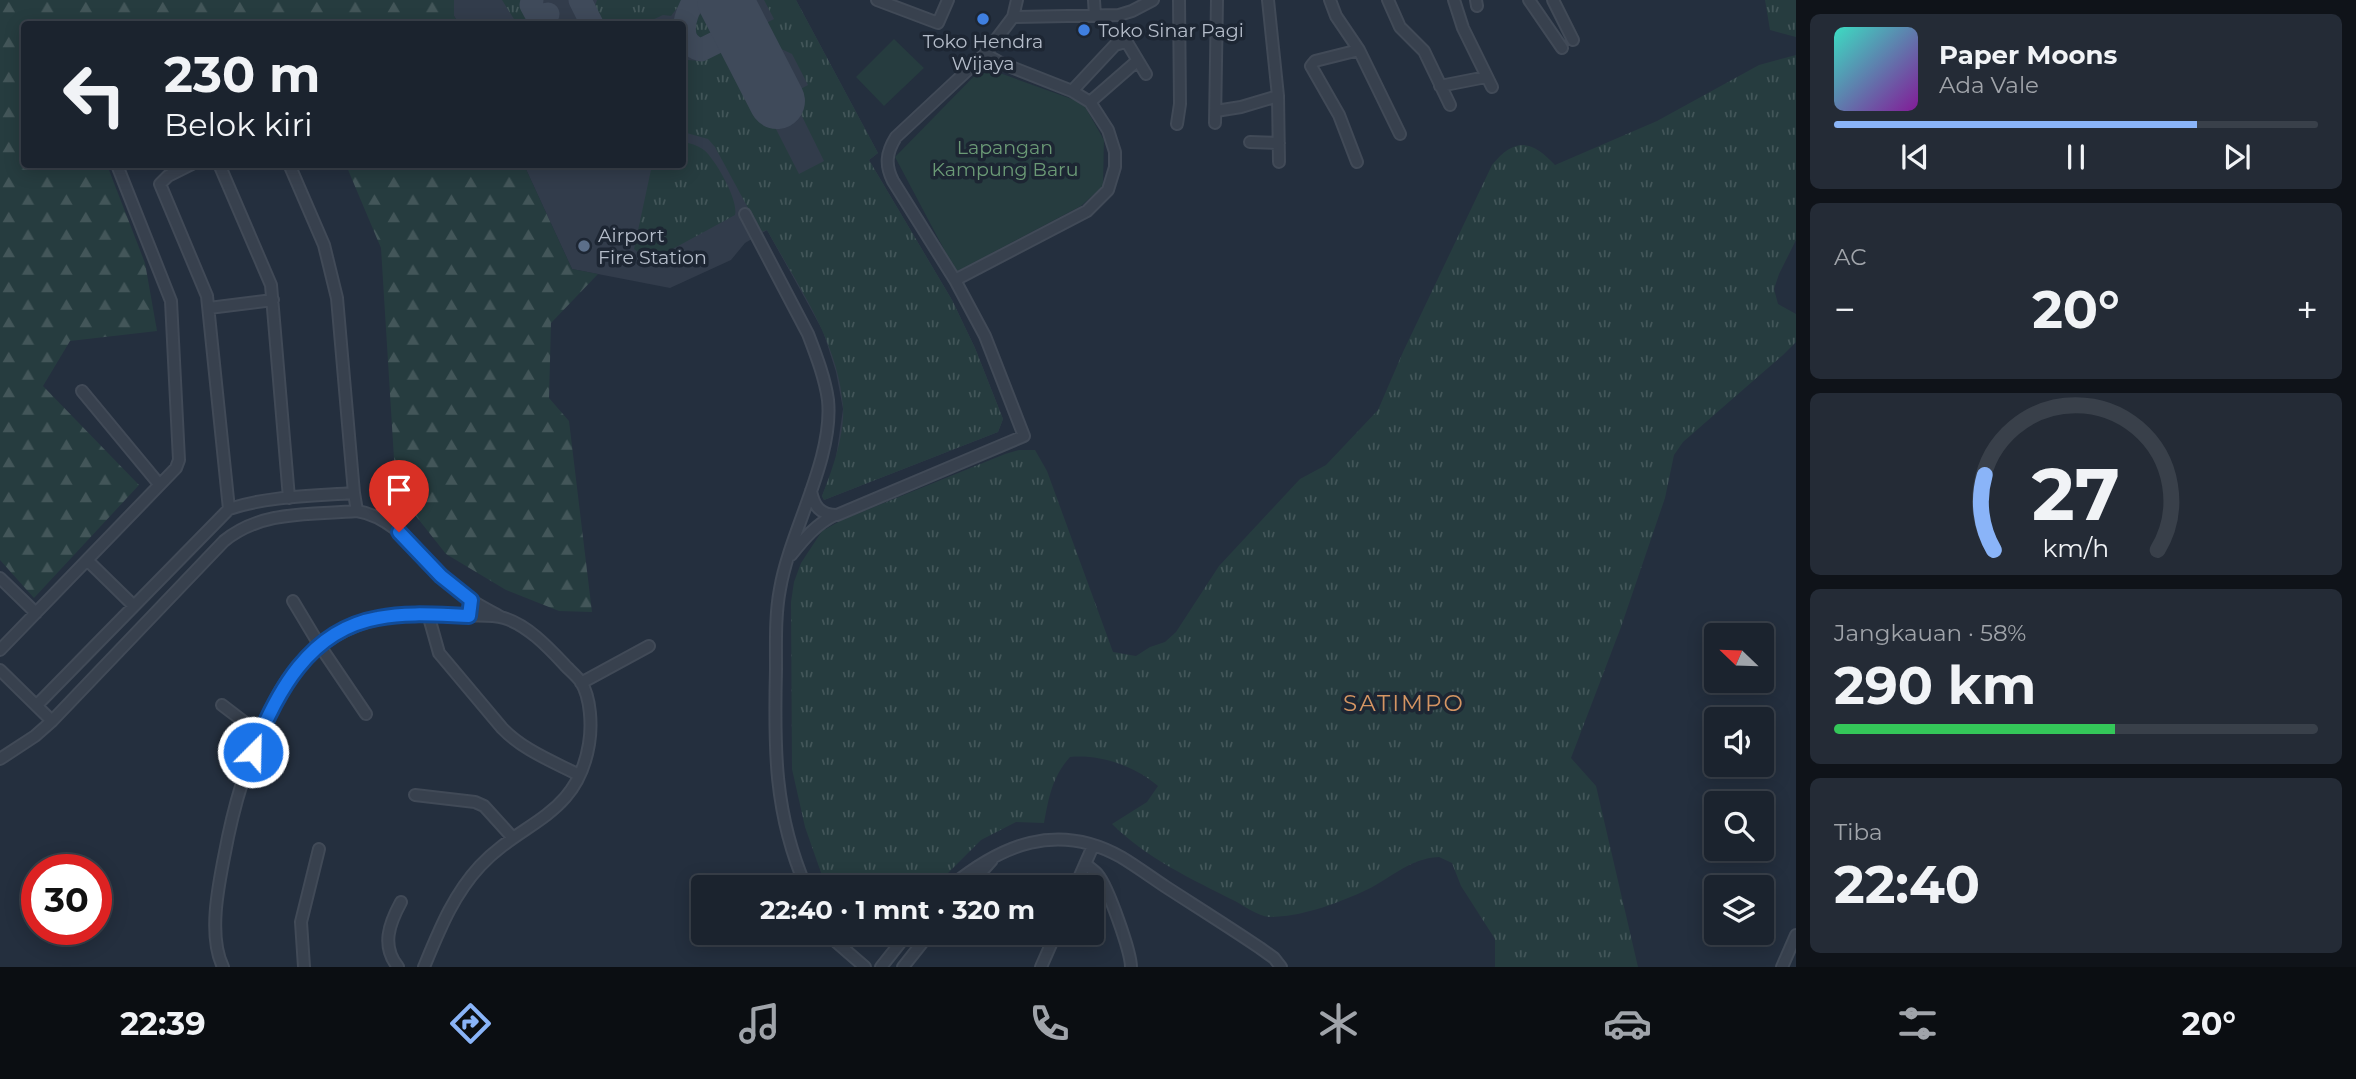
<!DOCTYPE html>
<html lang="id">
<meta charset="utf-8">
<style>
:root{--surface:#1b232e;--page:#242b36;--text:#f1f3f6;--muted:#a0a4aa;--line:#39404a;--accent:#8ab4f8}
body{margin:0;font-family:Montserrat,sans-serif;background:var(--page);color:var(--text);height:100vh;display:flex;flex-direction:column;font-size:26px;white-space:nowrap}
*{box-sizing:border-box;margin:0}
p{font-size:23px;color:var(--muted)}
.icon{flex:none;width:38px;height:38px;fill:none;stroke:currentColor;stroke-width:2;stroke-linecap:round;stroke-linejoin:round}
.map{position:relative;flex:1;overflow:hidden}
.details{display:flex;flex-direction:column;gap:14px;padding:14px;background:#0f1319;width:560px}
.details>*{flex:none}
.guide{position:absolute;left:21px;top:21px;width:665px;height:147px;border-radius:7px;box-shadow:0 4px 18px #0003,0 0 0 2px var(--line);background:#1b232e;color:var(--text);overflow:hidden}
.needle{width:46px;rotate:293deg}
.buttons{position:absolute;left:1704px;top:623px;display:grid;gap:14px}
.buttons a{display:grid;place-items:center;width:70px;height:70px;border-radius:7px;background:var(--surface);box-shadow:0 4px 18px #0003,0 0 0 2px var(--line);font-size:35px}
.speed{position:absolute;left:21px;top:854px;display:flex;gap:14px;font-size:35px;font-weight:700;text-align:center}
.speed>*{display:grid;place-content:center;width:91px;height:91px;border-radius:50%;background:var(--surface);box-shadow:0 4px 18px #0003,0 0 0 2px var(--line);line-height:1}
.speed .limit{border:10px solid #d22;background:#fff;color:#111}
.pin{position:absolute;display:grid;place-items:center;width:60px;height:60px;color:#fff;margin:-72px -30px;border-radius:50% 50% 50% 0;rotate:-45deg;box-shadow:0 0 7px #0007}
.pin .icon{rotate:45deg}
.me{position:absolute;width:77px;margin:-38px;rotate:23deg;stroke-linejoin:round;filter:drop-shadow(0 0 5px #0008)}
.turn{display:flex;align-items:center;gap:24px;height:147px;padding:0 28px;font-size:32px}
.turn .icon{width:91px;height:91px;stroke-width:2.5}
.turn b{display:block;font-size:49px;line-height:60px}
.big{font-size:52px;font-weight:700;line-height:1.1}
.details .widget{flex:1;display:flex;flex-direction:column;justify-content:center;gap:10px;min-width:0;padding:0 24px;border-radius:10px;background:var(--page)}
.details .dial{align-items:center;gap:0}
.dial svg{height:182px;overflow:visible;fill:none;stroke:var(--line);stroke-width:7;stroke-linecap:round;text-anchor:middle}
.dial text{fill:var(--text);stroke:none}
.song{display:flex;align-items:center;gap:21px}
.cover{width:84px;height:84px;border-radius:10px;background:linear-gradient(135deg,hsl(170 70% 55%),hsl(290 70% 35%))}
.played{height:7px;border-radius:4px;background:linear-gradient(90deg,var(--accent) 75%,var(--line) 75%)}
.keys{display:flex;justify-content:space-around;direction:ltr}
.heat{display:flex;justify-content:space-between;align-items:center;font-size:38px;direction:ltr}
.charge{height:10px;border-radius:5px;background:linear-gradient(90deg,#34c759 58%,var(--line) 0)}
.trip{position:absolute;left:691px;top:875px;width:413px;height:70px;border-radius:7px;background:var(--surface);box-shadow:0 4px 18px #0003,0 0 0 2px var(--line);font-weight:700;line-height:70px;text-align:center}
.tab-bar{display:flex;height:112px;justify-content:space-around;align-items:center;background:#0b0e12;color:var(--muted)}
.tab-bar .icon{width:49px;height:49px}
.tab-bar .on{color:var(--accent)}
.tab-bar b{font-size:32px;color:var(--text)}
main{display:flex;flex:1;min-height:0}
.map>svg:first-child{display:block}
.airport{fill:#323c4b}
.grass{fill:url(#grass-tufts)}
.forest{fill:url(#forest-firs)}
.green{fill:#263c3f}
.lines{fill:none;stroke-linecap:round;stroke-linejoin:round}
.taxiway{stroke:#3f4a5a;stroke-width:23}
.runway{stroke:#3f4a5a;stroke-width:56}
.minor-casing{stroke:#414a57;stroke-width:14}
.minor{stroke:#38414e;stroke-width:10}
.route-casing{stroke:#114b97;stroke-width:18}
.route{stroke:#1a73e8;stroke-width:12}
.shop-dot{fill:#3f7fe0;stroke:#1d2633;stroke-width:2.5}
.service-dot{fill:#5c6f8a;stroke:#1d2633;stroke-width:2.5}
.labels{text-anchor:middle;dominant-baseline:central;stroke-width:7;stroke-linejoin:round;paint-order:stroke}
.poi-label{font-size:19px;fill:#b4bcc9;stroke:#1d2633;text-anchor:start}
.park-label{font-size:19px;fill:#6b9a76;stroke:#1d2633}
.quarter-label{font-size:23px;letter-spacing:2px;fill:#d59563;stroke:#1d2633}
</style>
<main>
<div class="map">
<svg width="1796" height="967" viewBox="0 0 1796 967">
<defs>
<pattern id="grass-tufts" width="24" height="20" patternUnits="userSpaceOnUse" patternTransform="scale(1.75)"><rect width="24" height="20" fill="#263c3f"/><path d="M3 7l-1-3M5 7V3M7 7l1-3M15 17l-1-3M17 17v-4M19 17l1-3" fill="none" stroke="#435659"/></pattern>
<pattern id="forest-firs" width="22" height="20" patternUnits="userSpaceOnUse" patternTransform="scale(1.75)"><rect width="22" height="20" fill="#263c3f"/><path d="M5 1l3.5 6h-7zM16 11l3.5 6h-7z" fill="#435659"/></pattern>
</defs>
<rect width="100%" height="100%" fill="#242f3e"/>
<path class="airport" d="M 454,0 L 796,0 L 878,153 L 869,160 L 952,300 L 975,348 L 1003,419 L 998,432 L 824,500 L 822,496 L 835,464 L 843,409 L 836,372 L 823,331 L 767,230 L 745,243 L 731,260 L 670,288 L 572,269 L 524,165 L 682,164 L 682,24 L 459,24 L 454,16 Z"/>
<path class="grass" d="M 502,0 L 521,0 L 533,24 L 517,24 Z
M 597,0 L 683,0 L 671,16 L 663,15 L 644,24 L 602,24 L 594,9 Z
M 764,0 L 796,0 L 878,153 L 869,160 L 952,300 L 975,348 L 1003,419 L 998,432 L 824,500 L 822,496 C 832,471 845,434 843,407 C 839,343 797,284 767,230 L 761,232 L 715,147 L 708,139 L 683,132 L 683,51 L 688,60 L 701,61 L 733,45 L 799,174 L 824,161 L 791,94 L 808,85 L 792,54 L 760,39 L 756,28 L 774,19 Z
M 1765,0 L 1796,0 L 1796,37 L 1770,30 Z
M693 26a13 13 0 1 1 26 0a13 13 0 1 1-26 0Z
M 1796,55 L 1796,240 L 1779,274 L 1774,289 L 1778,304 L 1796,314 L 1796,342 L 1783,355 L 1683,442 L 1674,455 L 1665,498 L 1621,627 L 1571,758 L 1596,786 L 1638,967 L 1495,967 L 1495,939 L 1461,886 L 1452,863 L 1439,857 C 1409,858 1388,881 1362,892 C 1333,905 1300,917 1269,917 C 1258,916 1244,906 1235,901 C 1191,879 1148,859 1112,824 L 1147,802 L 1158,786 C 1135,766 1100,754 1070,757 C 1052,777 1049,797 1044,823 L 1016,822 L 981,840 L 934,887 L 826,887 L 805,827 L 792,769 L 791,602 L 794,582 L 801,563 L 822,531 L 842,520 L 1005,454 L 1019,450 L 1035,450 L 1047,471 L 1113,652 L 1136,656 L 1150,647 L 1165,642 L 1176,632 L 1219,566 L 1300,479 L 1326,465 L 1378,410 L 1403,352 L 1492,165 C 1515,137 1532,140 1555,165 L 1657,121 L 1759,65 Z
M 683,142 C 690,143 697,145 704,150 C 716,160 739,201 735,215 L 658,257 L 642,255 L 634,249 L 652,165 L 682,164 Z"/>
<path class="forest" d="M 0,0 L 454,0 L 454,16 L 459,24 L 24,24 L 24,164 L 107,165 L 145,263 L 157,331 L 70,341 L 43,386 L 139,485 L 34,598 L 0,560 Z
M 346,165 L 524,165 L 572,269 L 598,274 L 551,323 L 549,398 L 569,421 L 592,612 L 559,611 L 506,590 L 446,554 L 396,491 L 381,248 Z"/>
<path class="green" d="M 894,39 L 924,68 L 884,106 L 856,77 Z
M 983,67 L 1083,103 L 1104,140 L 1103,186 L 1081,206 L 956,272 L 895,157 Z"/>
<g class="lines">
<path class="taxiway" d="M 532,0 L 531,5 L 537,16 L 548,14
M 580,0 L 592,24
M 694,0 C 684,17 676,43 701,50 L 741,30"/>
<path class="runway" d="M 725,0 L 777,101"/>
<g class="minor-casing">
<path id="minor" d="M 877,0 L 938,23 L 948,0
M 1094,0 L 1095,16
M 1268,0 L 1278,96 L 1279,162
M 1330,0 L 1336,16 L 1359,50 L 1400,134
M 1388,0 L 1400,27 L 1424,51 L 1450,105
M 1454,0 L 1463,28 L 1492,87
M 1476,0 L 1477,6
M 1529,0 L 1562,48
M 1553,0 L 1573,40
M 1013,17 L 1119,15 L 1132,11 L 1153,0
M 1440,86 L 1486,77
M 1072,91 L 1115,45 L 1125,42 L 1128,44 L 1146,74
M 1090,102 L 1137,61
M 1216,111 L 1241,107 L 1278,96
M 1215,123 L 1217,0
M 1177,124 L 1180,104 L 1179,0
M 1250,142 L 1279,143
M 1357,162 L 1339,115 L 1311,66 L 1315,61 L 1359,50
M 192,164 L 168,176 L 160,184 L 207,296 L 229,509
M 219,164 L 271,285 L 289,498
M 289,164 L 324,245 L 337,298 L 354,493
M 745,214 L 808,334 C 816,355 825,378 828,400 C 834,459 790,530 780,589 C 775,615 776,643 776,669 C 774,748 774,814 806,887
M 955,280 L 1087,211 L 1108,190 L 1115,167 L 1115,152 L 1108,130 L 1090,102 L 1072,91 L 1001,63 L 985,54
M 209,308 L 273,300
M 82,391 L 159,484
M 811,491 C 814,506 820,515 837,515 L 1024,436 L 985,336 L 955,280 L 893,181 C 885,165 886,153 896,137 L 985,54 L 1013,17 L 1017,0
M 791,555 C 804,539 816,524 835,515
M 88,561 L 134,606
M 0,578 L 36,613
M 293,601 L 320,646 L 366,714
M 428,614 L 439,653 L 502,728 C 523,750 552,761 579,775
M 0,650 L 176,468 L 179,460 L 171,301 L 117,165
M 0,670 L 52,721
M 581,683 L 649,646
M 37,705 L 229,509 C 268,496 313,496 354,493 L 357,511
M 222,705 L 260,734
M 0,759 L 35,736 L 52,721 L 224,541 C 262,510 309,515 357,511 C 400,518 423,562 454,588 C 468,600 485,608 501,617
M 415,795 L 475,802 L 484,806 L 513,838
M 1085,864 C 1090,868 1095,871 1098,875 C 1108,887 1131,952 1131,967
M 950,887 C 1001,845 1057,821 1121,857 C 1136,866 1151,877 1166,887 C 1197,907 1229,927 1260,948 L 1274,958 L 1281,967
M 968,887 L 992,860
M 1075,887 L 1093,846
M 830,933 L 835,941 L 865,967
M 223,967 C 206,932 221,874 228,837 C 238,789 266,697 301,663 C 349,615 393,613 457,616 C 471,616 490,614 504,618 C 527,625 547,646 563,663 C 568,669 576,675 581,682 C 591,698 592,726 589,744 C 577,817 523,820 480,866 C 453,895 439,931 424,967
M 304,967 L 301,922 L 319,849
M 398,967 C 381,946 389,924 401,902
M 881,967 L 908,933
M 903,967 L 930,933
M 1041,967 L 1056,933
M 1782,967 L 1796,935"/>
</g>
<use href="#minor" class="minor"/>
</g>
<g class="lines">
<g class="route-casing">
<path id="route" d="M 253,752 C 276,693 309,630 378,618 C 408,612 439,615 469,616 L 471,600 L 441,576 L 399,532"/>
</g>
<use href="#route" class="route"/>
</g>
<g class="shop-dot">
<circle cx="983" cy="19" r="7"/>
<circle cx="1084" cy="30" r="7"/>
</g>
<circle class="service-dot" cx="584" cy="246" r="7"/>
<g class="labels">
<g class="poi-label">
<text x="1098" y="30">Toko Sinar Pagi</text>
<text x="983" y="41" text-anchor="middle">Toko Hendra<tspan x="983" dy="22">Wijaya</tspan></text>
<text x="598" y="235">Airport<tspan x="598" dy="22">Fire Station</tspan></text>
</g>
<g class="park-label">
<text x="1005" y="147">Lapangan<tspan x="1005" dy="22">Kampung Baru</tspan></text>
</g>
<g class="quarter-label">
<text x="1404" y="703">SATIMPO</text>
</g>
</g>
</svg>
<div class="buttons">
<a><svg class="needle" viewBox="-14 -14 28 28"><path d="M0-13l5 13h-10z" fill="#e53935"/><path d="M0 13l5-13h-10z" fill="#a0a4aa"/></svg></a>
<a><svg class="icon" aria-label="sound" viewBox="0 0 24 24"><path d="M4 9h4l5-4v14l-5-4H4zM17 9q2 3 0 6"/></svg></a>
<a><svg class="icon" aria-label="search" viewBox="0 0 24 24"><circle cx="10" cy="10" r="6"/><path d="M15 15l6 6"/></svg></a>
<a><svg class="icon" aria-label="layers" viewBox="0 0 24 24"><path d="M12 4l9 5-9 5-9-5zM3 14l9 5 9-5"/></svg></a>
</div>
<div class="speed"><div class="limit">30</div></div>
<div class="pin" style="left:399px;top:532px;background:#d93025"><svg class="icon" aria-label="arrive" viewBox="0 0 24 24"><path d="M6 21V4h12l-3 4 3 4H6"/></svg></div>
<svg class="me" style="left:253px;top:752px" viewBox="-20 -20 40 40"><circle r="17" fill="#1a73e8" stroke="#fff" stroke-width="3"/><path d="M0-11L8 9 0 5-8 9z" fill="#fff"/></svg>
<div class="trip">22:40 · 1 mnt · 320 m</div>
<div class="guide">
<div class="turn"><svg class="icon" aria-label="left" viewBox="0 0 24 24"><path d="M17 20v-9H6M10 6l-5 5 5 5"/></svg><div><b>230 m</b>Belok kiri</div></div>
</div>
</div>
<section class="details">
<div class="widget">
<div class="song"><i class="cover"></i><div><b>Paper Moons</b><p>Ada Vale</p></div></div>
<div class="played"></div>
<div class="keys"><svg class="icon" aria-label="previous" viewBox="0 0 24 24"><path d="M18 5L8 12l10 7zM5 5v14"/></svg><svg class="icon" aria-label="pause" viewBox="0 0 24 24"><path d="M8 5v14M16 5v14"/></svg><svg class="icon" aria-label="next" viewBox="0 0 24 24"><path d="M6 5l10 7-10 7zM19 5v14"/></svg></div>
</div>
<div class="widget"><p>AC</p>
<div class="heat"><a>−</a><b class="big">20°</b><a>+</a></div>
</div>
<div class="widget dial"><svg viewBox="0 0 100 80">
<path d="M14 69A42 42 0 1 1 86 69"/>
<path d="M14 69A42 42 0 0 1 10 36" stroke="#8ab4f8"/>
<text x="50" y="56" font-size="32" font-weight="700">27</text>
<text x="50" y="72" font-size="11">km/h</text>
</svg></div>
<div class="widget"><p>Jangkauan · 58%</p><b class="big">290 km</b><div class="charge"></div></div>
<div class="widget"><p>Tiba</p><b class="big">22:40</b></div>
</section>
</main>
<nav class="tab-bar">
<b>22:39</b>
<svg class="icon on" aria-label="directions" viewBox="0 0 24 24"><path d="M12 3l9 9-9 9-9-9zM9 14v-3h6M13 9l2 2-2 2"/></svg>
<svg class="icon" aria-label="music" viewBox="0 0 24 24"><path d="M9 18V5l10-2v13"/><circle cx="6" cy="18" r="3"/><circle cx="16" cy="16" r="3"/></svg>
<svg class="icon" aria-label="phone" viewBox="0 0 24 24"><path d="M5 4h4l2 5-3 2q2 4 5 5l2-3 5 2v4C11 20 4 13 5 4z"/></svg>
<svg class="icon" aria-label="climate" viewBox="0 0 24 24"><path d="M12 3v18M4 7l16 10M4 17L20 7"/></svg>
<svg class="icon" aria-label="car" viewBox="0 0 24 24"><path d="M5 17H2v-5l4-1 3-4h7l3 4 3 1v5h-3M9 17h6M6 11h13"/><circle cx="7" cy="17" r="2"/><circle cx="17" cy="17" r="2"/></svg>
<svg class="icon" aria-label="filters" viewBox="0 0 24 24"><path d="M4 7h16M4 17h16"/><circle cx="9" cy="7" r="2"/><circle cx="15" cy="17" r="2"/></svg>
<b>20°</b>
</nav>
